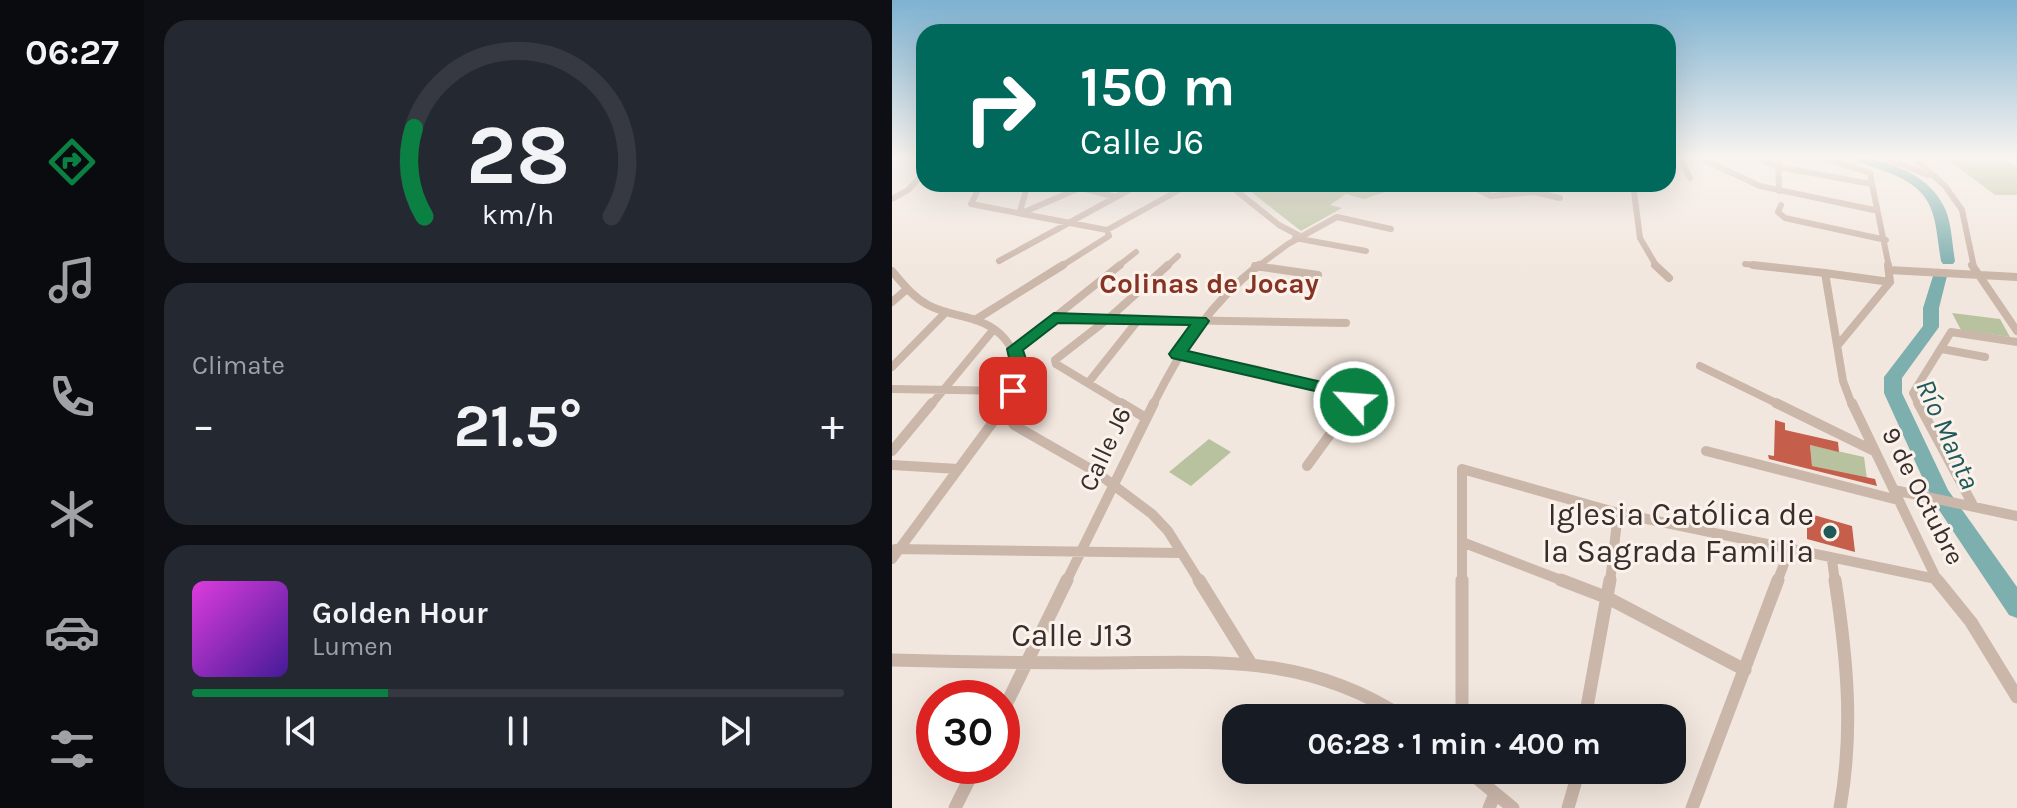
<!DOCTYPE html>
<meta charset="utf-8">
<style>
:root{--surface:#171b24;--page:#242831;--text:#f1f3f6;--muted:#9ea1a6;--line:#363941;--accent:#0b8043}
body{margin:0;font-family:Karla,sans-serif;background:var(--page);color:var(--text);height:100vh;display:flex;flex-direction:column;font-size:30px;white-space:nowrap}
*{box-sizing:border-box;margin:0}
p{font-size:26px;color:var(--muted)}
.icon{flex:none;width:44px;height:44px;fill:none;stroke:currentColor;stroke-width:2;stroke-linecap:round;stroke-linejoin:round}
.map{position:relative;flex:1;overflow:hidden}
.panel{display:flex;flex-direction:column;gap:20px;padding:20px;background:#0d0f14;width:748px}
.panel>*{flex:none}
.top-card{position:absolute;left:24px;top:24px;width:760px;height:168px;border-radius:24px;box-shadow:0 8px 32px #0002;background:#00695c;color:#fff;overflow:hidden}
.speed{position:absolute;left:24px;top:680px;display:flex;gap:16px;font-size:40px;font-weight:700;text-align:center}
.speed>*{display:grid;place-content:center;width:104px;height:104px;border-radius:50%;background:var(--surface);box-shadow:0 8px 32px #0002;line-height:1}
.speed .limit{border:12px solid #d22;background:#fff;color:#111}
.pin{position:absolute;display:grid;place-items:center;width:68px;height:68px;color:#fff;margin:-34px;border-radius:16px;box-shadow:0 4px 12px #0006}
.me{position:absolute;width:88px;margin:-44px;rotate:296deg;stroke-linejoin:round;filter:drop-shadow(0 0 6px #0008)}
.turn{display:flex;align-items:center;gap:28px;height:168px;padding:0 32px;font-size:36px}
.turn .icon{width:104px;height:104px;stroke-width:2.5}
.turn b{display:block;font-size:56px;line-height:68px}
.big{font-size:60px;font-weight:700;line-height:1.1}
.panel .tile{flex:1;display:flex;flex-direction:column;justify-content:center;gap:12px;min-width:0;padding:0 28px;border-radius:24px;background:var(--page)}
.panel .dial{align-items:center;gap:0}
.dial svg{height:208px;overflow:visible;fill:none;stroke:var(--line);stroke-width:7;stroke-linecap:round;text-anchor:middle}
.dial text{fill:var(--text);stroke:none}
.song{display:flex;align-items:center;gap:24px}
.cover{width:96px;height:96px;border-radius:12px;background:linear-gradient(135deg,hsl(300 70% 55%),hsl(260 70% 35%))}
.played{height:8px;border-radius:4px;background:linear-gradient(90deg,var(--accent) 30%,var(--line) 30%)}
.keys{display:flex;justify-content:space-around;direction:ltr}
.heat{display:flex;justify-content:space-between;align-items:center;font-size:44px;direction:ltr}
.trip{position:absolute;left:330px;top:704px;width:464px;height:80px;border-radius:24px;background:var(--surface);box-shadow:0 8px 32px #0002;font-weight:700;line-height:80px;text-align:center}
main{display:flex;flex:1;min-height:0}
.menu{display:flex;flex-direction:column;width:144px;justify-content:space-around;align-items:center;background:#090b0e;color:var(--muted)}
.menu .icon{width:56px;height:56px}
.menu .active{color:var(--accent)}
.menu b{font-size:36px;color:var(--text)}
.map>svg:first-child{display:block}
.green{fill:#b9c29e}
.lines{fill:none;stroke-linecap:round;stroke-linejoin:round}
.river{fill:#7dafae;fill-rule:evenodd}
.building{fill:#c55e4a}
.minor-far3{stroke:#cbb6aa;stroke-width:6}
.minor-far2{stroke:#cbb6aa;stroke-width:8}
.minor-far1{stroke:#cbb6aa;stroke-width:10}
.minor{stroke:#cbb6aa;stroke-width:13}
.route{fill:#0b8043;stroke:#07532c;stroke-width:2}
.poi-dot{fill:#1f5a59;stroke:#faf2eb;stroke-width:3}
.labels{text-anchor:middle;dominant-baseline:central;stroke-width:6;stroke-linejoin:round;paint-order:stroke}
.street-label{font-size:26px;fill:#382d2a;stroke:#faf2eb}
.neighbourhood-label{font-size:28px;font-weight:bold;fill:#873323;stroke:#faf2eb}
.water-label{font-size:28px;font-style:italic;fill:#1f5a59;stroke:#faf2eb}
.near-poi-label{font-size:32px;fill:#382d2a;stroke:#faf2eb;text-anchor:end}
.near-street-label{font-size:32px;fill:#382d2a;stroke:#faf2eb}
</style>
<main>
<nav class="menu">
<b>06:27</b>
<svg class="icon active" aria-label="directions" viewBox="0 0 24 24"><path d="M12 3l9 9-9 9-9-9zM9 14v-3h6M13 9l2 2-2 2"/></svg>
<svg class="icon" aria-label="music" viewBox="0 0 24 24"><path d="M9 18V5l10-2v13"/><circle cx="6" cy="18" r="3"/><circle cx="16" cy="16" r="3"/></svg>
<svg class="icon" aria-label="phone" viewBox="0 0 24 24"><path d="M5 4h4l2 5-3 2q2 4 5 5l2-3 5 2v4C11 20 4 13 5 4z"/></svg>
<svg class="icon" aria-label="climate" viewBox="0 0 24 24"><path d="M12 3v18M4 7l16 10M4 17L20 7"/></svg>
<svg class="icon" aria-label="car" viewBox="0 0 24 24"><path d="M5 17H2v-5l4-1 3-4h7l3 4 3 1v5h-3M9 17h6M6 11h13"/><circle cx="7" cy="17" r="2"/><circle cx="17" cy="17" r="2"/></svg>
<svg class="icon" aria-label="filters" viewBox="0 0 24 24"><path d="M4 7h16M4 17h16"/><circle cx="9" cy="7" r="2"/><circle cx="15" cy="17" r="2"/></svg>
</nav>
<section class="panel">
<div class="tile dial"><svg viewBox="0 0 100 80">
<path d="M14 69A42 42 0 1 1 86 69"/>
<path d="M14 69A42 42 0 0 1 10 35" stroke="#0b8043"/>
<text x="50" y="56" font-size="32" font-weight="700">28</text>
<text x="50" y="72" font-size="11">km/h</text>
</svg></div>
<div class="tile"><p>Climate</p>
<div class="heat"><a>−</a><b class="big">21.5°</b><a>+</a></div>
</div>
<div class="tile">
<div class="song"><i class="cover"></i><div><b>Golden Hour</b><p>Lumen</p></div></div>
<div class="played"></div>
<div class="keys"><svg class="icon" aria-label="previous" viewBox="0 0 24 24"><path d="M18 5L8 12l10 7zM5 5v14"/></svg><svg class="icon" aria-label="pause" viewBox="0 0 24 24"><path d="M8 5v14M16 5v14"/></svg><svg class="icon" aria-label="next" viewBox="0 0 24 24"><path d="M6 5l10 7-10 7zM19 5v14"/></svg></div>
</div>
</section>
<div class="map">
<svg width="1125" height="808" viewBox="0 0 1125 808">
<rect width="100%" height="100%" fill="#f2e7de"/>
<path class="green" d="M 1054,158 L 1112,158 L 1125,167 L 1125,195 L 1103,195 Z
M 349,184 L 517,184 L 472,199 L 454,194 L 438,205 L 450,208 L 409,231 Z
M 1060,313 L 1108,319 L 1118,337 L 1069,330 Z
M 317,439 L 339,452 L 299,486 L 277,472 Z
M 918,445 L 972,457 L 975,479 L 920,466 Z"/>
<g class="lines">
<path class="river" d="M 959,158 C 995,158 1040,175 1054,211 C 1060,227 1060,244 1063,261 L 1061,264 L 1051,264 L 1049,261 C 1042,219 1046,193 1000,174 C 987,168 971,165 959,158 Z
M 1048,272 L 1055,276 L 1047,308 L 1047,327 L 1010,378 L 1010,393 L 1056,490 L 1125,587 L 1125,618 L 1117,615 L 1041,501 L 992,393 L 992,377 L 1031,326 L 1031,308 L 1041,276 Z"/>
</g>
<path class="building" d="M 883,420 L 893,423 L 893,430 L 946,442 L 947,452 L 918,445 L 920,466 L 983,479 L 985,486 L 877,459 L 876,455 L 882,456 Z
M 915,513 L 960,526 L 963,552 L 915,539 Z"/>
<g class="lines">
<path class="minor-far3" d="M 788,158 L 798,178
M 808,158 L 868,186 L 982,210
M 865,158 L 886,167 L 980,184 L 997,267
M 886,158 L 887,191
M 932,158 L 978,173 L 980,184
M 994,158 L 1036,175
M 1022,158 L 1053,186 L 1070,210 L 1082,267
M 89,184 L 79,204 L 215,230
M 336,184 L 387,225 L 408,236
M 575,184 L 599,196 L 642,192 L 668,198
M 741,184 L 748,238 L 765,267
M 189,188 L 224,197
M 0,199 L 16,190 L 32,173
M 889,205 L 886,212 L 893,218 L 994,240
M 128,211 L 136,184
M 132,212 L 197,184
M 403,238 L 474,251
M 107,261 L 248,184
M 853,264 L 879,267
M 363,266 L 370,267
M 168,267 L 217,236 L 215,230 L 298,184
M 225,267 L 244,252
M 274,267 L 286,256
M 365,267 L 396,244 L 445,217 L 499,229"/>
<path class="minor-far2" d="M 763,265 L 777,278
M 861,265 L 933,273
M 996,265 L 998,282
M 1080,265 L 1125,331
M 363,266 L 426,275
M 997,270 L 1125,277
M 0,271 C 11,284 21,297 36,305 C 51,313 68,315 84,320 C 125,335 133,369 114,405
M 0,302 L 15,289
M 162,318 L 454,323
M 83,320 L 171,265
M 946,345 L 998,282
M 123,349 L 228,265
M 1050,349 L 1093,357
M 286,354 L 367,370 L 462,397 L 460,405
M 808,366 L 888,405
M 0,367 L 54,312
M 196,383 L 247,319
M 0,389 L 121,391
M 39,405 L 102,329
M 232,405 L 164,364 L 163,360 L 217,318 L 276,265
M 261,405 C 289,349 317,304 367,265
M 960,405 L 951,381 L 933,273 L 998,282
M 1027,405 L 1021,393 L 1059,332 L 1125,342"/>
<path class="minor-far1" d="M 229,403 L 254,418
M 884,403 L 982,451
M 960,403 L 1046,582
M 1026,403 L 1082,507
M 112,408 L 122,425 L 204,472 L 260,514 L 276,531 L 308,582
M 0,451 L 40,403
M 814,451 L 1006,500
M 0,465 L 66,469
M 415,466 L 461,403
M 1002,490 L 1125,516
M 570,542 L 674,582
M 3,549 L 290,553
M 0,559 L 115,403
M 940,560 L 943,582
M 174,582 L 262,403
M 570,582 L 570,469 L 726,513 L 1044,579
M 718,582 L 726,513
M 885,582 L 897,551"/>
<path class="minor" d="M 307,580 L 359,664
M 570,580 L 570,718
M 669,580 L 716,598 L 853,670
M 943,580 C 955,658 962,730 948,808
M 1045,580 L 1079,622 L 1125,697
M 0,660 C 67,662 134,663 201,663 C 317,663 410,651 512,718
M 110,713 L 175,580
M 693,718 L 718,580
M 575,770 L 621,808
M 63,808 L 84,766
M 597,808 L 603,794
M 676,808 L 687,770
M 800,808 L 886,580"/>
</g>
<linearGradient id="sky" x2="0" y2="1"><stop stop-color="#7db2d1"/><stop offset="0.58" stop-color="#f9f4f0"/><stop offset="1" stop-color="#f9f4f0" stop-opacity="0"/></linearGradient>
<rect width="1125" height="271" fill="url(#sky)"/>
<path class="route" d="M 162,313 L 314,318 L 317,321 L 296,351 L 464,390 L 471,402 L 462,408 L 455,407 L 451,398 L 436,394 L 280,358 L 277,354 L 298,325 L 166,323 L 131,350 L 135,362 L 130,391 L 121,397 L 115,396 L 112,391 L 118,362 L 115,349 Z"/>
<circle class="poi-dot" cx="938" cy="532" r="8"/>
<g class="labels">
<g class="street-label">
<text transform="translate(213 449) rotate(-65)">Calle J6</text>
<text transform="translate(1031 496) rotate(63)">9 de Octubre</text>
</g>
<g class="neighbourhood-label">
<text x="317" y="283">Colinas de Jocay</text>
</g>
<g class="water-label">
<text transform="translate(1056 434) rotate(66)">Río Manta</text>
</g>
<g class="near-poi-label">
<text x="922" y="514">Iglesia Católica de<tspan x="922" dy="37">la Sagrada Familia</tspan></text>
</g>
<g class="near-street-label">
<text x="180" y="635">Calle J13</text>
</g>
</g>
</svg>
<div class="speed"><div class="limit">30</div></div>
<div class="pin" style="left:121px;top:391px;background:#d93025"><svg class="icon" aria-label="arrive" viewBox="0 0 24 24"><path d="M6 21V4h12l-3 4 3 4H6"/></svg></div>
<svg class="me" style="left:462px;top:402px" viewBox="-20 -20 40 40"><circle r="17" fill="#0b8043" stroke="#fff" stroke-width="3"/><path d="M0-11L8 9 0 5-8 9z" fill="#fff"/></svg>
<div class="trip">06:28 · 1 min · 400 m</div>
<div class="top-card">
<div class="turn"><svg class="icon" aria-label="right" viewBox="0 0 24 24"><path d="M7 20v-9h11M14 6l5 5-5 5"/></svg><div><b>150 m</b>Calle J6</div></div>
</div>
</div>
</main>
